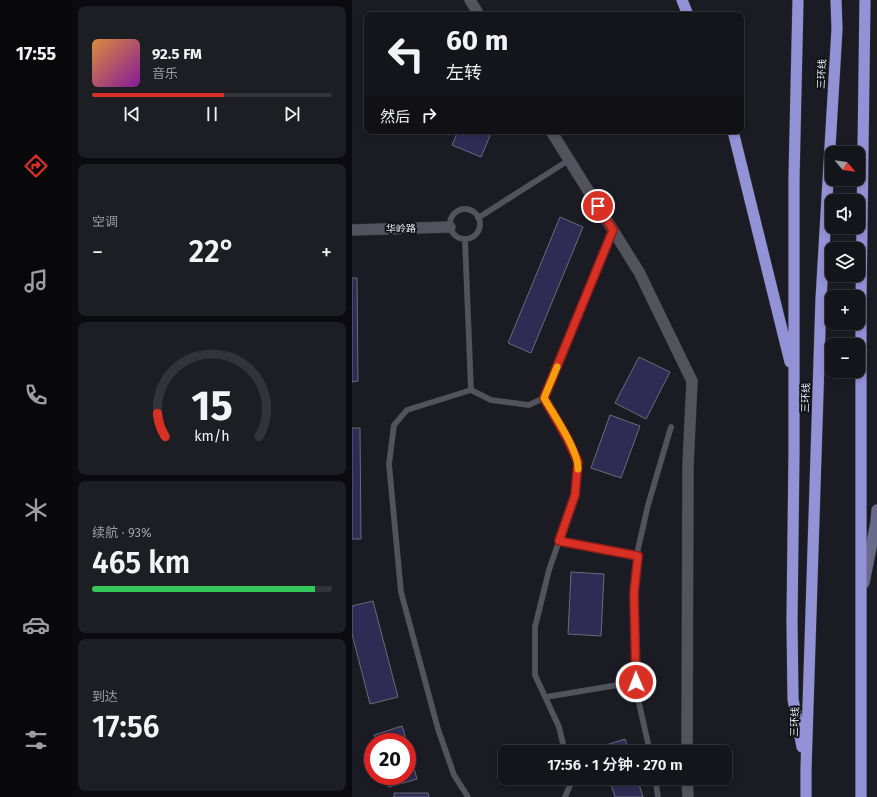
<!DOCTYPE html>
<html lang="zh">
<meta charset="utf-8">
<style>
:root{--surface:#14141b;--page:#1d1d24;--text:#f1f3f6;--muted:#9d9ea3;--line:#33333a;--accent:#d93025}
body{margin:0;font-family:"Fira Sans","Noto Sans SC",sans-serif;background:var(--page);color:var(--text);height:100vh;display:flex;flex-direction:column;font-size:15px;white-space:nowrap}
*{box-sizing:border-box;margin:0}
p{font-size:13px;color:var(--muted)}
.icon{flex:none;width:22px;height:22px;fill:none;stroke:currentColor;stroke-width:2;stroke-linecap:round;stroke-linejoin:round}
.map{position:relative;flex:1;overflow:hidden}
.panel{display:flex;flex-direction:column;gap:6px;padding:6px;background:#0b0b0f;width:280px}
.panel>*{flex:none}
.top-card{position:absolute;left:12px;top:12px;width:380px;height:122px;border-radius:8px;box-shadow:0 2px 6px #0003,0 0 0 1px var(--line);background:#14141b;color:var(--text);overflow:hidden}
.needle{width:26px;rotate:119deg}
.fabs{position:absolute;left:473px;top:146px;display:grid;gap:8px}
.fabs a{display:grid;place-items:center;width:40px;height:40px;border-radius:8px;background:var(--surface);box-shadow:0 2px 6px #0003,0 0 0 1px var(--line);font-size:20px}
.speed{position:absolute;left:12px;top:733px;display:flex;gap:8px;font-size:20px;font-weight:700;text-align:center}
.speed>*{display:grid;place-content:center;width:52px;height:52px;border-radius:50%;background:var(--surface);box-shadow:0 2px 6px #0003,0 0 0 1px var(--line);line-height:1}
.speed .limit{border:6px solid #d22;background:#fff;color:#111}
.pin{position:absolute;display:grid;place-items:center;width:34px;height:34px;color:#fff;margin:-17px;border:2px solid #fff;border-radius:50%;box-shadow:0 1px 4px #0007}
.me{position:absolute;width:44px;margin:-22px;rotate:359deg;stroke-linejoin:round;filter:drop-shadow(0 0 3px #0008)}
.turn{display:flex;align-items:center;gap:14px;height:84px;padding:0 16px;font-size:18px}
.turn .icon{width:52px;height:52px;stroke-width:2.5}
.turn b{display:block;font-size:28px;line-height:34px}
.then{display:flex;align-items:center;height:38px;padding:0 16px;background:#0003;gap:8px;font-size:15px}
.big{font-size:30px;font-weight:600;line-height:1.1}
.panel .card{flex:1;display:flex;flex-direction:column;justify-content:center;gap:6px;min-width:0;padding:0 14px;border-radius:8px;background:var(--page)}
.panel .dial{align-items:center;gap:0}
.dial svg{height:104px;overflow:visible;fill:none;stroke:var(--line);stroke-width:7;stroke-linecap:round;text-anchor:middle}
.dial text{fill:var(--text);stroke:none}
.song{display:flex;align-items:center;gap:12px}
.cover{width:48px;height:48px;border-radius:6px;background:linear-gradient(135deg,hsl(30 70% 55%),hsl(290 70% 35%))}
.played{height:4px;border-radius:2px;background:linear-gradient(90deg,var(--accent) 55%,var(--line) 55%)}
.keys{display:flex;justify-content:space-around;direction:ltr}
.heat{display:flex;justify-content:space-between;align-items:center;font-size:22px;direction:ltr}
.charge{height:6px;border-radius:3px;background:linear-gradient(90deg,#34c759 93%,var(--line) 0)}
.trip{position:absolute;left:146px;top:745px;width:234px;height:40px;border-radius:8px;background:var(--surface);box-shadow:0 2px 6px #0003,0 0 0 1px var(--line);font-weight:600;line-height:40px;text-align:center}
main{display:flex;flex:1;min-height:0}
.dock{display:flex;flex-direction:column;width:72px;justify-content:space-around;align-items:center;background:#08080b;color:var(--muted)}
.dock .icon{width:28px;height:28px}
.dock .current{color:var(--accent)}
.dock b{font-size:18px;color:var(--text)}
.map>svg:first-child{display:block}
.building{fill:#2f2b55;stroke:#6b6b76}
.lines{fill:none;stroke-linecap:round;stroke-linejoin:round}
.service-casing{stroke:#38393f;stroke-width:6}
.minor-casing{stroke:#38393f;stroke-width:12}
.secondary-casing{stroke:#38393f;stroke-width:12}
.trunk-casing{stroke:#38393f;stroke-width:12}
.service{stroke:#53535d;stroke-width:5.5}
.minor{stroke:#53535d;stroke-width:11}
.secondary{stroke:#6b6a8b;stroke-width:11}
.trunk{stroke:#9492d6;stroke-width:11}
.route-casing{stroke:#8d1f18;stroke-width:10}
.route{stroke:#d93025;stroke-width:7}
.slow{stroke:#f59e0b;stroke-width:7}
.labels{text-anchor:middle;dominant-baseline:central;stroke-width:4;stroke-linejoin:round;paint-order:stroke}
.street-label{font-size:10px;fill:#ebecf2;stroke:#12121a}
</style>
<main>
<nav class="dock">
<b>17:55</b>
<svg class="icon current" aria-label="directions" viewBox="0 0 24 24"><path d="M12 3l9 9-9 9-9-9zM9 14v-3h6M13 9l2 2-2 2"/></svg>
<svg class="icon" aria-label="music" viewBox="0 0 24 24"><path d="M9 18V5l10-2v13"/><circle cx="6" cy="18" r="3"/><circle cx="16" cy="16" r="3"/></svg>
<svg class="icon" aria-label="phone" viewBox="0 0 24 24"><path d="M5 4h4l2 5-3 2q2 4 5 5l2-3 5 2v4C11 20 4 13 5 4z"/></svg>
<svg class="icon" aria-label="climate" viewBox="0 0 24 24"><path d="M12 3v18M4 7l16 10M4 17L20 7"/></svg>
<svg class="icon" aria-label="car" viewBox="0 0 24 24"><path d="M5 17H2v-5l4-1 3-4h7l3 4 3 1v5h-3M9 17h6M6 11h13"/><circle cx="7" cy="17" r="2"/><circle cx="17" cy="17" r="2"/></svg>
<svg class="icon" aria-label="filters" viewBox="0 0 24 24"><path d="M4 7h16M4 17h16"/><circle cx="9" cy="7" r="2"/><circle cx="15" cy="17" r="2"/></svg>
</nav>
<section class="panel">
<div class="card">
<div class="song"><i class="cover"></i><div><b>92.5 FM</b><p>音乐</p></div></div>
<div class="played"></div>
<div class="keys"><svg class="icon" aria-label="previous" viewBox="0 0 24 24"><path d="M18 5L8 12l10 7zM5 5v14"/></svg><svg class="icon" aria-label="pause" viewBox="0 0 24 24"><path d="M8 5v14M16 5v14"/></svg><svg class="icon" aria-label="next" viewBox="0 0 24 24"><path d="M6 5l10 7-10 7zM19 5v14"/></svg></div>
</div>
<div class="card"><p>空调</p>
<div class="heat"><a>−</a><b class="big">22°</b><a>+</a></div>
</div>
<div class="card dial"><svg viewBox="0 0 100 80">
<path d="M14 69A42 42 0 1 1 86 69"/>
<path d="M14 69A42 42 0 0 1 8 51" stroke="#d93025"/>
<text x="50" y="56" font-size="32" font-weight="700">15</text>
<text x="50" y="72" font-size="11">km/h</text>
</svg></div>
<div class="card"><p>续航 · 93%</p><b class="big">465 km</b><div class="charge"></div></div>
<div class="card"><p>到达</p><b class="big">17:56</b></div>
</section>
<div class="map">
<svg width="525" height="797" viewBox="0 0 525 797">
<rect width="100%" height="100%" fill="#1b1b24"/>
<path class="building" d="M 106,131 L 140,131 L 129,157 L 100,145 Z
M 208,217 L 231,227 L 179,353 L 156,343 Z
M 0,278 L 5,278 L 6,381 L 0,382 Z
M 287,357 L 318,372 L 294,419 L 263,403 Z
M 258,415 L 288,426 L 269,478 L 239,468 Z
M 0,428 L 8,428 L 9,539 L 0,539 Z
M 219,572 L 252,574 L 249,636 L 216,634 Z
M 21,601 L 46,697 L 18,704 L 0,634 L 0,606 Z
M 50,726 L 55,742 L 24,742 L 22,735 Z
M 273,739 L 277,752 L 249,752 L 248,747 Z
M 55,743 L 65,779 L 37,787 L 34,776 L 55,776 Z
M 257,778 L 285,778 L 291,797 L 263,797 Z
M 42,793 L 76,793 L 77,797 L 42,797 Z"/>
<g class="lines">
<g class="service-casing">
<path id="service" d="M98 224a15 15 0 1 1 30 0a15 15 0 1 1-30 0Z
M 126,218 L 217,160
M 113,240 L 119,390 L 139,400 L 177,405 L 192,398 L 260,231
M 192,398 L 215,438 L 226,462 L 223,495 L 197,570 L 183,627 L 183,675 L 207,727 L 213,752
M 207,541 L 286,556
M 194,697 L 284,682
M 298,752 L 284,690 L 282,593 L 286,549 L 296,505 L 319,427
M 303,778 L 306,797
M 116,797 L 102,775 L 86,729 L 49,592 L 37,464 L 42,425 L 55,410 L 119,390
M 213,797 L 220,781 L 219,778"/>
</g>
<g class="minor-casing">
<path id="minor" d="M 118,0 L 127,15
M 199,131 L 287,272 L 340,381 L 336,466 L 335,752
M 0,230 L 98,227
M 335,778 L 336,797"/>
</g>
<g class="secondary-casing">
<path id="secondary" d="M 512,583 L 524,522 L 525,510"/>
</g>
<g class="trunk-casing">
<path id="trunk" d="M 330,0 L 336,15
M 446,0 L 442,179 L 442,452 L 440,621 L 441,699 L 450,747
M 381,131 L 438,362
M 454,797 L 454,769 L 469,299 L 485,29 L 484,0
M 509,797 L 509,302 L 513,0"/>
</g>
<use href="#service" class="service"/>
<use href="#minor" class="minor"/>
<use href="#secondary" class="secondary"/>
<use href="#trunk" class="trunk"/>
</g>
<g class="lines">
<g class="route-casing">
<path id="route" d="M 246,206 L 261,230 L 192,398 L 215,438 L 226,462 L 223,495 L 207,541 L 286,556 L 282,593 L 284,682"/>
</g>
<use href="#route" class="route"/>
<path class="slow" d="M 205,367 L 192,398 C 202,415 227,451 226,469"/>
</g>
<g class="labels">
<g class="street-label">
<text transform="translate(470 74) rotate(-87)">三环线</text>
<text transform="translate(49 229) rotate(-1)">华岭路</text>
<text transform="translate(454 398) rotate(-88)">三环线</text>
<text transform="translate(443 722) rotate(-88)">三环线</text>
</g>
</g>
</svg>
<div class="fabs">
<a><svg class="needle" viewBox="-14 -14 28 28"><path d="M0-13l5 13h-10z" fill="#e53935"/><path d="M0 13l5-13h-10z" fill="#9d9ea3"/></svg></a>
<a><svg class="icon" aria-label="sound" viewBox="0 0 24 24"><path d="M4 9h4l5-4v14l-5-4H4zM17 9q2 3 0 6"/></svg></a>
<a><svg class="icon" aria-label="layers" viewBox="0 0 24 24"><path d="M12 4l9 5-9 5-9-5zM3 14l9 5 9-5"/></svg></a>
<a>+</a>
<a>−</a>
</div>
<div class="speed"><div class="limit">20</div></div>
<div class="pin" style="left:246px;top:206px;background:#d93025"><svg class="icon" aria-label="arrive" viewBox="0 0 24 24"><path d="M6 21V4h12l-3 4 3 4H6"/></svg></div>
<svg class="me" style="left:284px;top:682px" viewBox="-20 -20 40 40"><circle r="17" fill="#d93025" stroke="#fff" stroke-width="3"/><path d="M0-11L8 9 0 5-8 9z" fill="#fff"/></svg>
<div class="trip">17:56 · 1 分钟 · 270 m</div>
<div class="top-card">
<div class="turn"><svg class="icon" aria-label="left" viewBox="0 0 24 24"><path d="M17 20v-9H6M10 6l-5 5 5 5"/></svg><div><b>60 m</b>左转</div></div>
<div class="then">然后<svg class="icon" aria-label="right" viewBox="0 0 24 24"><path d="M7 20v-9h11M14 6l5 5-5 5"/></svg></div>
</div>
</div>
</main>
